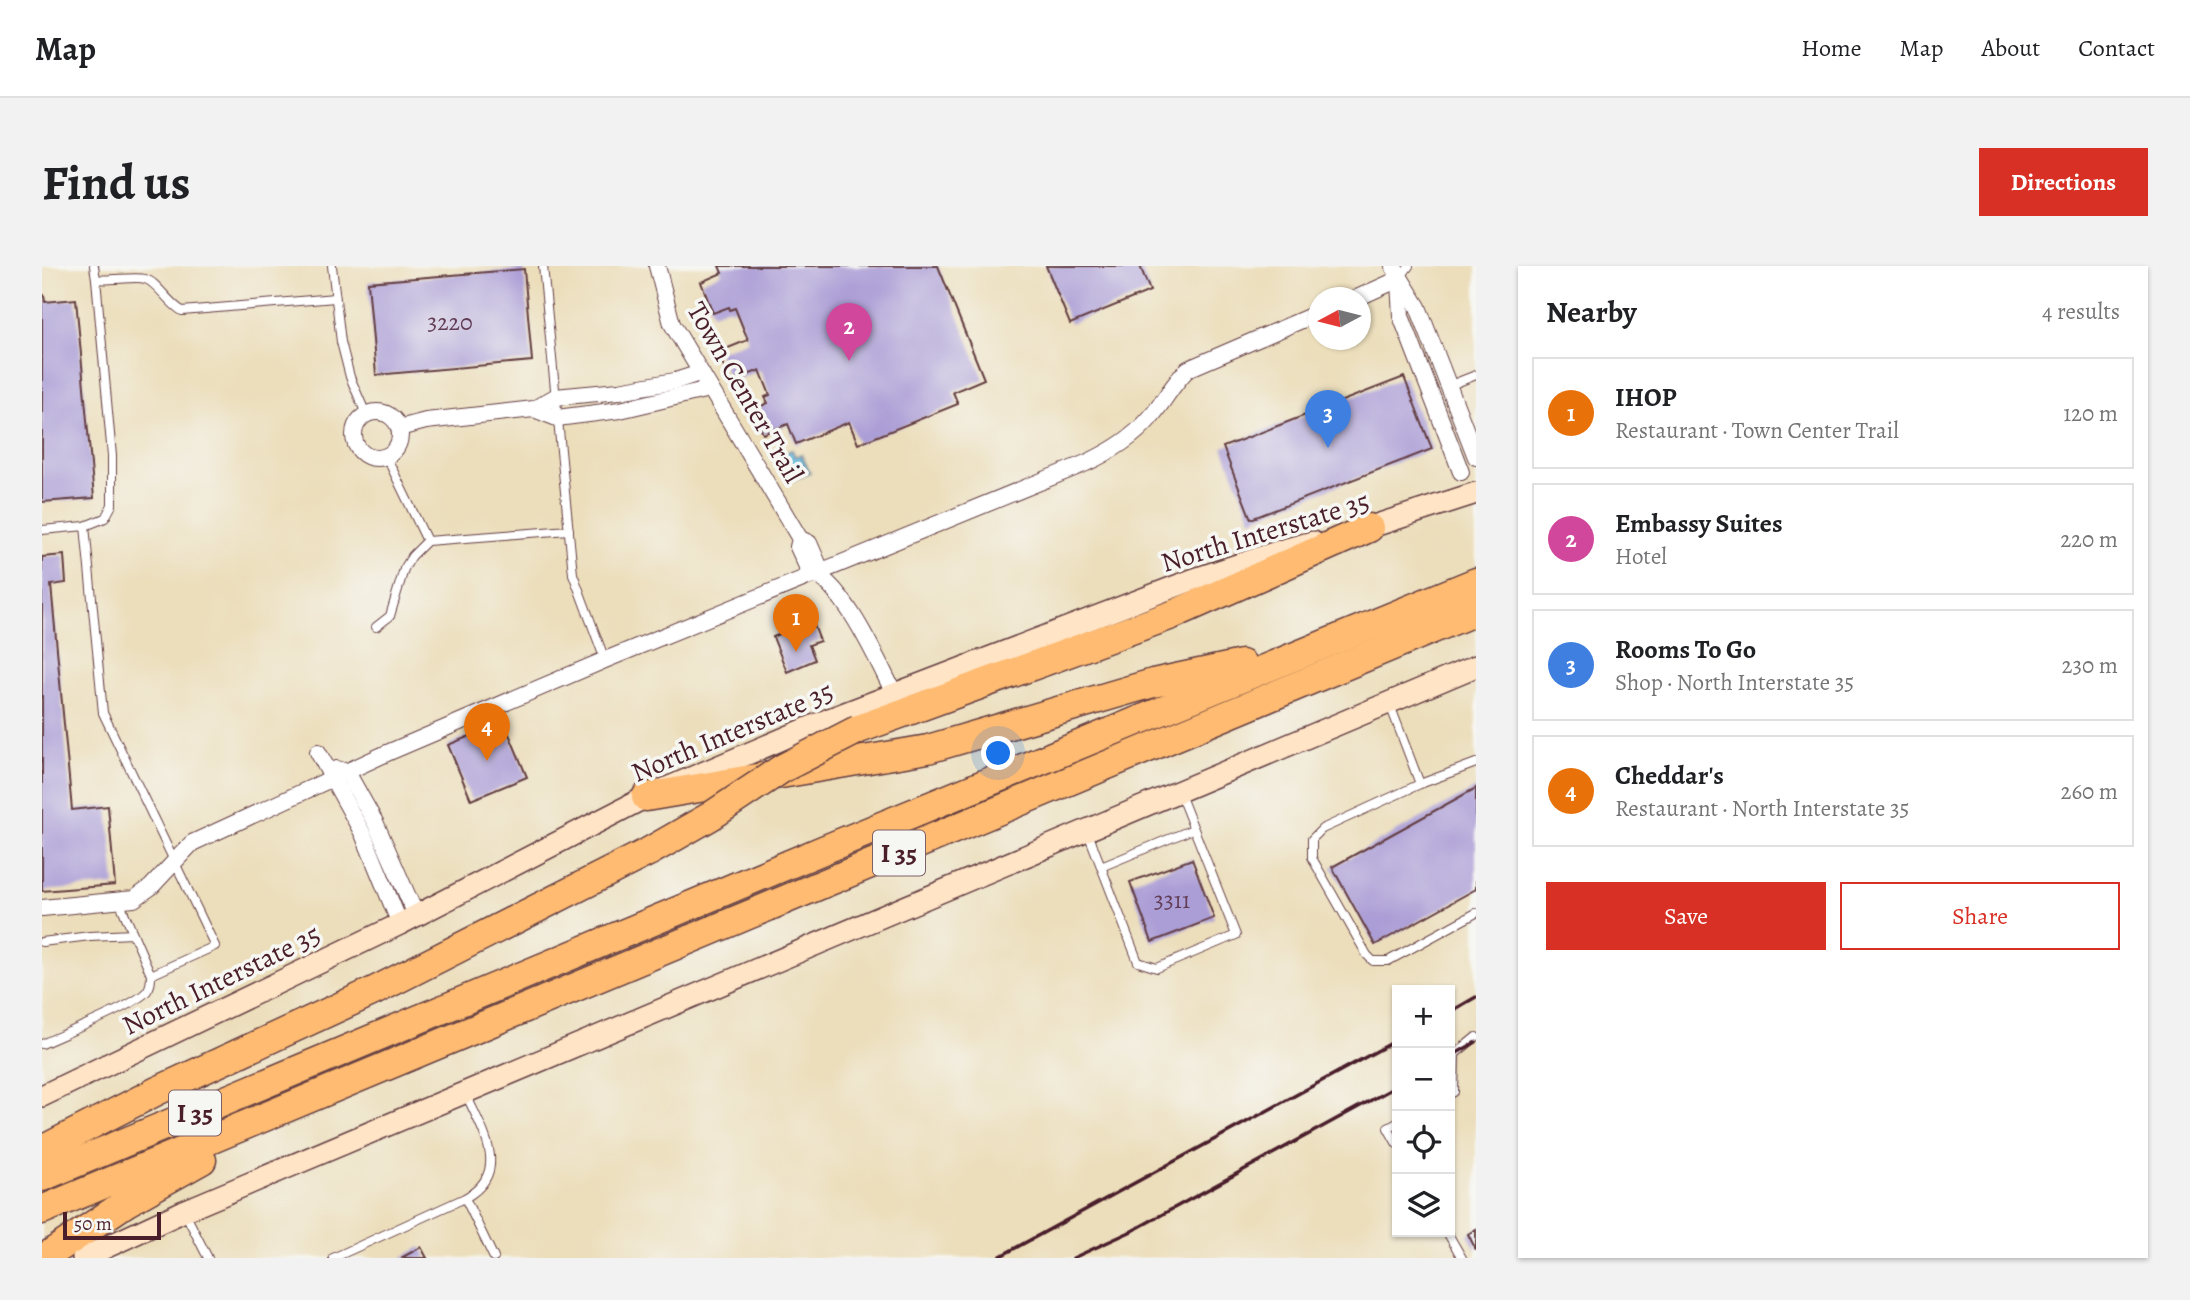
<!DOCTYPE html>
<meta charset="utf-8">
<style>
body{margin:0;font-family:Alegreya,serif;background:#f2f2f2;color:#202124}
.controls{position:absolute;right:21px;bottom:21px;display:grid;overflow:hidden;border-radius:0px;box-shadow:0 2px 5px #0004}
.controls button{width:63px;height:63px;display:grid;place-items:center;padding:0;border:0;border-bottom:2px solid #e0e0e0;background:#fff;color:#202124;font:35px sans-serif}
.compass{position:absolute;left:1266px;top:21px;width:63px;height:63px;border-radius:50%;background:#fff;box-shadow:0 2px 5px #0004;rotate:263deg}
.scale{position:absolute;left:21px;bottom:18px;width:98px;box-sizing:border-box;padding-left:7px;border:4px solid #4a1f2b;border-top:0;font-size:19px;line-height:24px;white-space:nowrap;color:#4a1f2b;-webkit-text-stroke:5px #f6f6f2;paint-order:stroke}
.you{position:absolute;left:957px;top:488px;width:24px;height:24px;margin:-18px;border:5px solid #fff;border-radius:50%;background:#1a73e8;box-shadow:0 0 0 10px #1a73e833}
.badge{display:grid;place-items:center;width:46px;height:46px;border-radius:50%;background:#d93025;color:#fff;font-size:23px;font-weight:700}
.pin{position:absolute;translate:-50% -58px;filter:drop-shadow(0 2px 4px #0008)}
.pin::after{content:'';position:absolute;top:37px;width:24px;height:21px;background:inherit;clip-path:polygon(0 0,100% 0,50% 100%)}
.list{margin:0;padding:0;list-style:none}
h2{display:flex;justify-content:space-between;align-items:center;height:91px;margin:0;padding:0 28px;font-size:30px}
h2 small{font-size:23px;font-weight:400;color:#757577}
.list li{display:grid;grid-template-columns:46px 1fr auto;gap:21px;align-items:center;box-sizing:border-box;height:112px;margin:0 14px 14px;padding:0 14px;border:2px solid #e0e0e0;border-radius:0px}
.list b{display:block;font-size:26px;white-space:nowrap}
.list p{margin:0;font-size:23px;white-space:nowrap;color:#757577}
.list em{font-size:23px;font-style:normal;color:#757577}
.actions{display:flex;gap:14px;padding:21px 28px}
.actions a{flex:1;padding:16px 0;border:2px solid #d93025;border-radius:0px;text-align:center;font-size:24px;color:#d93025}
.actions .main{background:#d93025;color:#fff}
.icon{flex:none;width:38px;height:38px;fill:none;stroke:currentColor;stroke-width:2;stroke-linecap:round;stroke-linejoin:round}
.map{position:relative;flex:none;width:1434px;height:992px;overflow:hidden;border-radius:0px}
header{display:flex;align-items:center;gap:42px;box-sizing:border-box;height:98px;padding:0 35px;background:#fff;border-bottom:2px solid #e0e0e0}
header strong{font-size:33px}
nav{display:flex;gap:38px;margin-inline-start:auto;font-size:24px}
.intro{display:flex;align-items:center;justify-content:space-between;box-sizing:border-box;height:168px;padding:0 42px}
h1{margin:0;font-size:49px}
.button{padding:18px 32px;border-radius:0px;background:#d93025;color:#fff;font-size:24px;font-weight:700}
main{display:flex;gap:42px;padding:0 42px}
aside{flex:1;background:#fff;border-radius:0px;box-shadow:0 2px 5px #0004}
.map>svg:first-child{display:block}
.water{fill:url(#water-ripples);stroke:#566e86;stroke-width:2}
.building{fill:#ab9dd6}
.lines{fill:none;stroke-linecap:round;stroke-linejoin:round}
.lane-casing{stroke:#623c41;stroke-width:10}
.street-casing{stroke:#623c41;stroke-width:18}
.secondary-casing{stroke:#623c41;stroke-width:24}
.highway-casing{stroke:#623c41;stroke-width:31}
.lane{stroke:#fff;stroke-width:8}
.street{stroke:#fff;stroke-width:16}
.secondary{stroke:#ffe4c6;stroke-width:21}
.highway{stroke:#febb71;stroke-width:28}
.rail{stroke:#4a1f2b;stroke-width:3.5}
.highway-bridge-casing{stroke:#623c41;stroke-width:31;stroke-linecap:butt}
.highway-bridge{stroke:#febb71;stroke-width:28}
.labels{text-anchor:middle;stroke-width:7;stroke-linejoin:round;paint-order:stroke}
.number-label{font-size:24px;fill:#623e56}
.shield{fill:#f6f6f2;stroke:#7e6067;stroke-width:2}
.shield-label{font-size:26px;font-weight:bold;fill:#4a1f2b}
.street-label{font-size:28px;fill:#4a1f2b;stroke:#f6f6f2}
</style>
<header>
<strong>Map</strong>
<nav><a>Home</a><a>Map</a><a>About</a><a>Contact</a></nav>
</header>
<div class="intro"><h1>Find us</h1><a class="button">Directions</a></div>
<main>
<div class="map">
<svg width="1434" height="992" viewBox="0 0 1434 992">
<defs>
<pattern id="water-ripples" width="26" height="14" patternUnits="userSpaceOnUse" patternTransform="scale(1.75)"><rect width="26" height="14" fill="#62bde0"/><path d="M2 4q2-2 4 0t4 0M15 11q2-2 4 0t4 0" fill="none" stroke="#5399b6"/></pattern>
</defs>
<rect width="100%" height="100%" fill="#f6f6f2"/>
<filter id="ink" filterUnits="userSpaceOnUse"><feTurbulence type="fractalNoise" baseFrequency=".0143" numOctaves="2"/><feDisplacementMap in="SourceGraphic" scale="14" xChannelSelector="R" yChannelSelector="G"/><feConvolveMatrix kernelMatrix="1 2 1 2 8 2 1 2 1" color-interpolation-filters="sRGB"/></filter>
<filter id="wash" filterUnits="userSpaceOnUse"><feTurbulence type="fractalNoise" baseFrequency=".00686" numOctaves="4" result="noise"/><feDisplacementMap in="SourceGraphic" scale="28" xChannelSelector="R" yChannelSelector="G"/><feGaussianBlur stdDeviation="1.57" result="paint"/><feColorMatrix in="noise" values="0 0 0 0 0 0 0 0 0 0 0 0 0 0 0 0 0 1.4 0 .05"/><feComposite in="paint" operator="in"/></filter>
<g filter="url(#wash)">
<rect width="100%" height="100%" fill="#ecdebb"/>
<!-- water -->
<polygon class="water" points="750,184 753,191 759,188 768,207 750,214 739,188"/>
<g id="blocks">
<!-- building -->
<g class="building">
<polygon points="677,0 896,0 942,113 911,126 916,138 816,178 807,156 754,178 746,158 721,168 710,144 726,137 723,131 728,129 718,104 688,116 676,86 706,74 693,42 688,44 687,41 671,47 659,16 680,7"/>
<polygon points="1004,0 1098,0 1108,25 1028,58"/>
<polygon points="482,3 490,95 334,109 326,16"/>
<polygon points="0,29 2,29 3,36 34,33 52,232 0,236"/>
<polygon points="1362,111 1390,183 1209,253 1181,181"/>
<polygon points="22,289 24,317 9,319 30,544 66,540 73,619 0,625 0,291"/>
<polygon points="770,354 778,375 767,379 773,394 745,406 731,371"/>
<polygon points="462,456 485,511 429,534 406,479"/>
<polygon points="1434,522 1434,623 1333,679 1290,601"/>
<polygon points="1150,593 1172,652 1110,676 1088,616"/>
<polygon points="1434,963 1434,984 1426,968"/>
<polygon points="379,981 385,992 359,992"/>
</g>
</g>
</g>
<g filter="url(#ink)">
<use href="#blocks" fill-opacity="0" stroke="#623c41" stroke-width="2"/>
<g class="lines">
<!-- lane casing -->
<g class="lane-casing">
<g id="lane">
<path d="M 52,0 L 54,13 C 66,15 95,10 103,13 C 115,16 125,36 140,45 L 293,32"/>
<polyline points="290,0 299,76 308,111 324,148"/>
<polyline points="501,0 531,308 563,394"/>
<polyline points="1357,13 1367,0"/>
<polyline points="1406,120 1434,109"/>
<polyline points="344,190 385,275"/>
<polyline points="43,260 63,252 70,239 70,190 54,13"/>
<polyline points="0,264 43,260 61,447 173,680 109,709 77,635"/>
<polyline points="334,361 348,350 362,303 370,290 385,275 527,264"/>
<polyline points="1348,439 1378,518"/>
<polyline points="1434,497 1378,518 1280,563 1270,573 1270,592 1325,689 1331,695 1346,695 1434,647"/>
<polyline points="1046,567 1096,696 1115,702 1194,669 1138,528"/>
<polyline points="1059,601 1151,563"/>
<polyline points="0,676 48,670 91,668"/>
<path d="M 0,778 C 21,768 93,740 105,725 C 109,720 109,715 109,709"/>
<polyline points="1408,828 1412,826 1413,788 1434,771"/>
<polyline points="1355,857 1346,862 1355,878"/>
<polyline points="423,932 452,992"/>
<polyline points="143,947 166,992"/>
<polyline points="1405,966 1420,992"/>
<path d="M 291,992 L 423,932 C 470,906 440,865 424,828"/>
</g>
</g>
<!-- street casing -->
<g class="street-casing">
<g id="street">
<path d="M 615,0 L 630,58 L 758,273 L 756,281 L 767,305 C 801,315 837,398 853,429"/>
<polyline points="1351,0 1376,41 1434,191"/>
<polyline points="1357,16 1359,50 1419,206"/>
<polyline points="1315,32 1357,13"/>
<polyline points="492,143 515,152 578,144 667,123"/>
<circle cx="335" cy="169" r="23"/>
<polyline points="357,162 384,155 492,143 513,131 577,125 633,115 658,107"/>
<polyline points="758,273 767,277 777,300 775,307"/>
<polyline points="276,486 321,568 358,658"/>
<polyline points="295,503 305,506 334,558 374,649"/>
<path d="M 0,642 L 92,633 L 109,621 L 150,577 L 345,487 L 563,394 L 1044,197 C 1068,186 1091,172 1108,152 C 1122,136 1130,118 1146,103 L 1276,47"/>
</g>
</g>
<!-- secondary casing -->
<g class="secondary-casing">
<g id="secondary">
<polyline points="1313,266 1434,227"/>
<polyline points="0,830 358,658 604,531 790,452 1150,314 1238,285 1271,276"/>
<polyline points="41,992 142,945 1434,400"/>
</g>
</g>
<!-- highway casing -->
<g class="highway-casing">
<g id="highway">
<polyline points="817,463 1130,349 1327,262"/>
<polyline points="604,531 886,483 1111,417 1200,398"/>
<polyline points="0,884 115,825 332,725 608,585"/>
<polyline points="0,911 781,584 1434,316"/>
<polyline points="0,944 1434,345"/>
<polyline points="2,992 85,936 160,894"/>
</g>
</g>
<!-- lane -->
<use href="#lane" class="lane"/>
<!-- street -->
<use href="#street" class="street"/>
<!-- secondary -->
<use href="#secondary" class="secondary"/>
<!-- highway -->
<use href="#highway" class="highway"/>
<!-- rail -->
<g class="rail">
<polyline points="1408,746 1434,731"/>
<polyline points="1408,791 1434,776"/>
<polyline points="955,992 1355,774"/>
<polyline points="1031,992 1090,965 1355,820"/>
</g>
<!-- highway-bridge casing -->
<g class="highway-bridge-casing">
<polyline id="highway-bridge" points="608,585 669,550 741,502 817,463"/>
</g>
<!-- highway-bridge -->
<use href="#highway-bridge" class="highway-bridge"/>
</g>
</g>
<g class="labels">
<!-- number labels -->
<g class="number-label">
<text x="408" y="64">3220</text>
<text x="1130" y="642">3311</text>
</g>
<!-- shield labels -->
<g class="shield">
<rect x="831" y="564.5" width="52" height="45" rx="5"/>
<rect x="127" y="824.5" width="52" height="45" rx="5"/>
</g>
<g class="shield-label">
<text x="857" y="596">I 35</text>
<text x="153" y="856">I 35</text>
</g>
<!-- street labels -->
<g class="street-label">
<text transform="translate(704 126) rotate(60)" y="10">Town Center Trail</text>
<text transform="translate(1223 265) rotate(-17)" y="10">North Interstate 35</text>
<text transform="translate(690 465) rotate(-23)" y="10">North Interstate 35</text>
<text transform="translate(179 713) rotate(-26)" y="10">North Interstate 35</text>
</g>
</g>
</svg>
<div class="controls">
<button>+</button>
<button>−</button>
<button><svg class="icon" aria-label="locate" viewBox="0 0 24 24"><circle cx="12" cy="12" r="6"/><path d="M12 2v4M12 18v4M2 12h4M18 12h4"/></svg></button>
<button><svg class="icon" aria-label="layers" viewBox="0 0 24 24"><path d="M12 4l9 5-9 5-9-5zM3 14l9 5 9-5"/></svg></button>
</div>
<svg class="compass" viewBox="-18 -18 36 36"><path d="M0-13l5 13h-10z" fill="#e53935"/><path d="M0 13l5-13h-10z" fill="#757577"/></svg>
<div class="scale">50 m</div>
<div class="you"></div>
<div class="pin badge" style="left:754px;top:386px;background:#e8710a">1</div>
<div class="pin badge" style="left:807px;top:95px;background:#d1479c">2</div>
<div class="pin badge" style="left:1286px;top:182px;background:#3f7fe0">3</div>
<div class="pin badge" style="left:445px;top:495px;background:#e8710a">4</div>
</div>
<aside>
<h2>Nearby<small>4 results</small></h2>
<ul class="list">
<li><span class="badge" style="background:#e8710a">1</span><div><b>IHOP</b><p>Restaurant · Town Center Trail</p></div><em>120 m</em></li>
<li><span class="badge" style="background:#d1479c">2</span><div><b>Embassy Suites</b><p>Hotel</p></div><em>220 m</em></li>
<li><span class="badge" style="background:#3f7fe0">3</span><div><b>Rooms To Go</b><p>Shop · North Interstate 35</p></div><em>230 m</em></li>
<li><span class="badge" style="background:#e8710a">4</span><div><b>Cheddar's</b><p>Restaurant · North Interstate 35</p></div><em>260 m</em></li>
</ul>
<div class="actions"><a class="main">Save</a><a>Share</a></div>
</aside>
</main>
